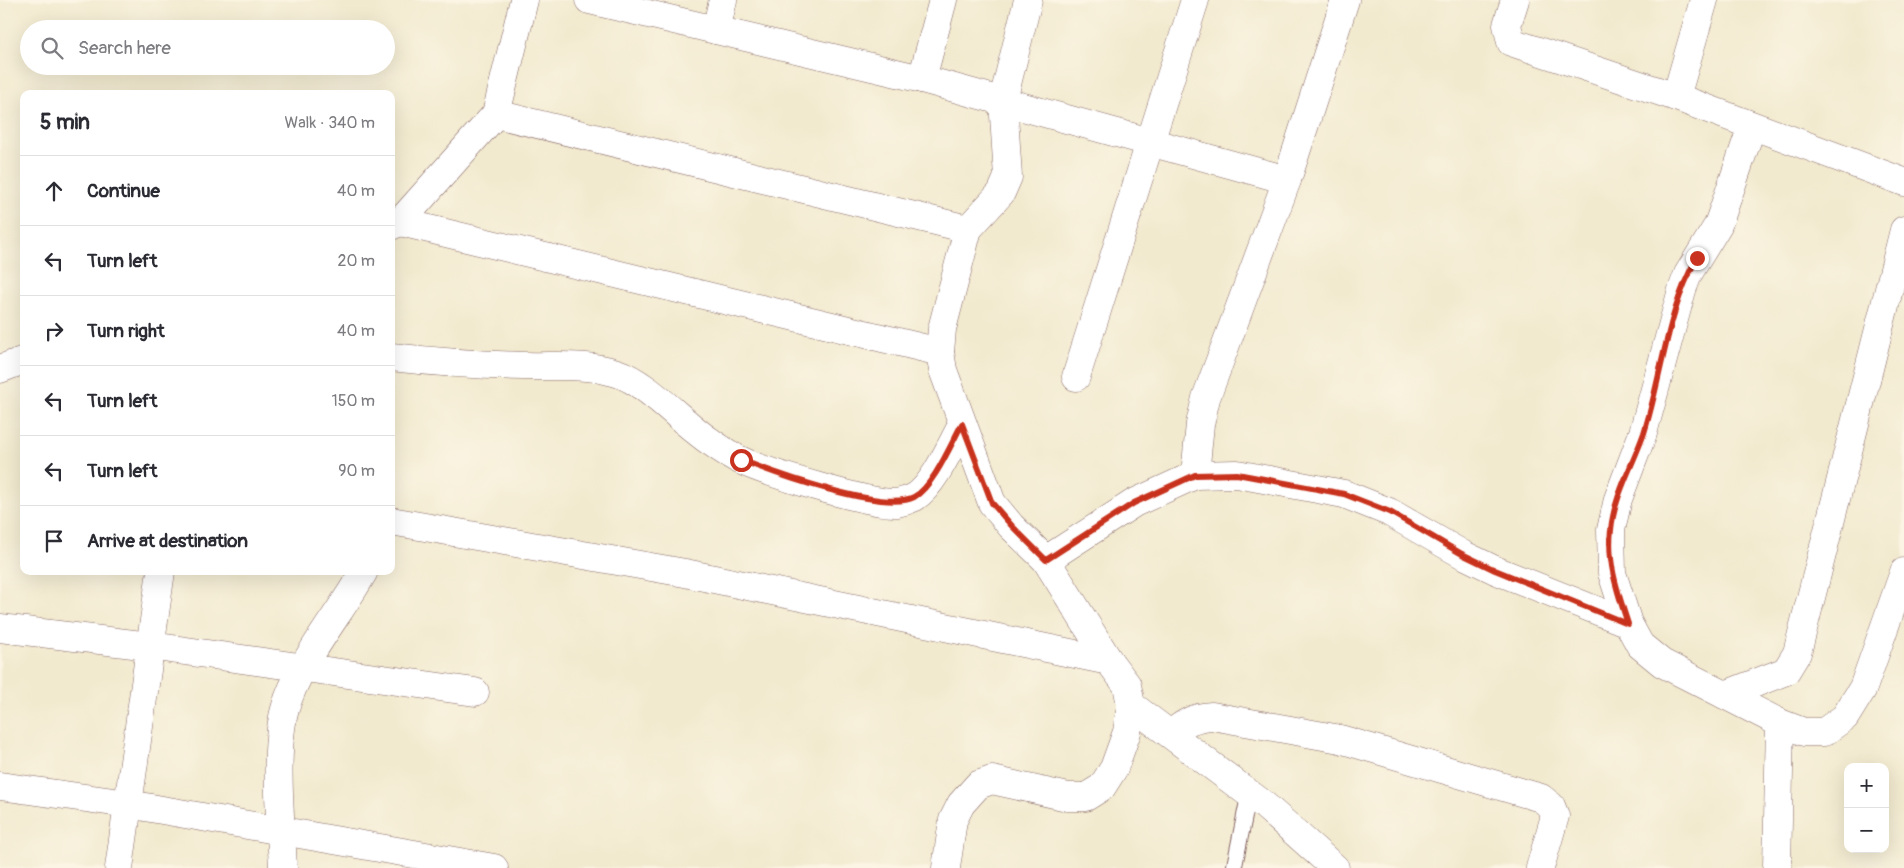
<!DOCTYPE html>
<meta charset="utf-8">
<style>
body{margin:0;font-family:Pangolin,sans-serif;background:#f7f7f7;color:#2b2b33}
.controls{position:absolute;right:15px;bottom:15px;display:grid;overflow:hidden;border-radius:10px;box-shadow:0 5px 20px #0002}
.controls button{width:45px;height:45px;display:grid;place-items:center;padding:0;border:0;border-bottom:1px solid #e1e1e2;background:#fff;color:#2b2b33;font:25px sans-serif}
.stop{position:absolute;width:15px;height:15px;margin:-11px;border:4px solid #c8321e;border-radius:50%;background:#fff}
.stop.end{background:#c8321e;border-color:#fff;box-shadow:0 1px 5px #0008}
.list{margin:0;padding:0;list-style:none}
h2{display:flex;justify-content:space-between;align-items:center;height:65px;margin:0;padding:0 20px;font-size:21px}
h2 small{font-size:16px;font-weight:400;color:#7c7c81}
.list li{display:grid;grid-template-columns:32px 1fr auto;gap:15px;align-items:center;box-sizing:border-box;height:70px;padding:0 20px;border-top:1px solid #e1e1e2}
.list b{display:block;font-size:19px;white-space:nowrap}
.list em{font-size:16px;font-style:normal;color:#7c7c81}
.icon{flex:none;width:28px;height:28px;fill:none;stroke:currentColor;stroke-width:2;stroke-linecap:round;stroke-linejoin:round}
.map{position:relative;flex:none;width:1904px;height:868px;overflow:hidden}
.search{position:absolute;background:#fff;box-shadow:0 5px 20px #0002;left:20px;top:20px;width:375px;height:55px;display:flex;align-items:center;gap:12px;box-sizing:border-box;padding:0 18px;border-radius:28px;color:#7c7c81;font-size:19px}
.panel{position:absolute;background:#fff;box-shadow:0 5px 20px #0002;left:20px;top:90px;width:375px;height:485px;border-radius:10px}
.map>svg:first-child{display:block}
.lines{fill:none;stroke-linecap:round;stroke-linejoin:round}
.lane-casing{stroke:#856664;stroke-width:17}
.street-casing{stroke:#856664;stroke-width:29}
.secondary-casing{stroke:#856664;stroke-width:29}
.lane{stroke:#fff;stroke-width:15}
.street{stroke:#fff;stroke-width:28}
.secondary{stroke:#fff;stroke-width:28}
.route{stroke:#c8321e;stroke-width:6}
</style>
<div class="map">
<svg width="1904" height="868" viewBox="0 0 1904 868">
<rect width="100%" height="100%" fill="#fcf5e5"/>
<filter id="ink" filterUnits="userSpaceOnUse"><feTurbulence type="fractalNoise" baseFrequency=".02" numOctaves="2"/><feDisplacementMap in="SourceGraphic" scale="10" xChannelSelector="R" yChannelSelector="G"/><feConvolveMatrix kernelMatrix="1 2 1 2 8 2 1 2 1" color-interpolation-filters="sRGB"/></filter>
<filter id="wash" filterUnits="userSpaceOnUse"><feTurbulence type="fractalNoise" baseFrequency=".0096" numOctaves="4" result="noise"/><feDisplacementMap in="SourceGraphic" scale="20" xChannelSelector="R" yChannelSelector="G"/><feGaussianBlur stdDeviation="1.12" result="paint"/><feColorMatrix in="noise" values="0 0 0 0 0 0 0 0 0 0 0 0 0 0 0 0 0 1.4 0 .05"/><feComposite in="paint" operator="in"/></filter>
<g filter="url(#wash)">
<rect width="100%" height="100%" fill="#f2eacf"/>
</g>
<g filter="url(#ink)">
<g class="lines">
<!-- lane casing -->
<g class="lane-casing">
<polyline id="lane" points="1234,868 1249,794"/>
</g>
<!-- street casing -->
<g class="street-casing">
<g id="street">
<polyline points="589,0 922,79 1287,180"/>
<polyline points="1515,0 1507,25 1511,42 1676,97 1904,182"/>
<polyline points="716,30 723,0"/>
<polyline points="922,79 943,0"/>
<polyline points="1676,97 1704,0"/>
<polyline points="496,114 968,229"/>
<polyline points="1752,126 1718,225 1688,274 1682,290 1643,433 1618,499 1611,530 1612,573 1628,623 1640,645 1662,663 1780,723 1804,732 1824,732 1845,717 1863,688 1904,572"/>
<polyline points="400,222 940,352"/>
<path d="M 391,357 C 435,362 479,365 523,366 C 556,367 586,363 617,373 C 646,382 682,422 708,440 C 718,447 729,455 740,460 C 764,472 872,505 897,503 C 902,502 911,499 915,497 C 934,485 951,445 962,425"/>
<polyline points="1076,377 1195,0"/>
<polyline points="1195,475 1200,424 1206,398 1287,180 1345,0"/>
<polyline points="391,521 685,573 1109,661"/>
<polyline points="1046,560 1134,503 1195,475 1237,474 1344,494 1389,512 1462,554 1495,570 1628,623"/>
<polyline points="0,628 150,646 475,692"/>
<polyline points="1725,695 1786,671 1797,653 1904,230"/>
<polyline points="1131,705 1263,804 1335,868"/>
<path d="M 1171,734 C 1184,723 1193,717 1212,716 L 1340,739 L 1541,798 L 1551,806 L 1555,816 L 1540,868"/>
<polyline points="0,786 128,804 494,868"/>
<polyline points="119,868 161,571"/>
<path d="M 283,868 C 281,823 273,751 285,709 C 297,664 341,613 364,571"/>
<polyline points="946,868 953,820 961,804 978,785 992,780 1068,797 1086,797 1102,787 1114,768 1127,732 1131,705 1127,685 1109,661 1046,560 1011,526 992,503 943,370 940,352 942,329 968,229 1001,193 1008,177 1003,100 1028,0"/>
<polyline points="1777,868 1780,723"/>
</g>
</g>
<!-- secondary casing -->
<g class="secondary-casing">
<g id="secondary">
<polyline points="391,226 400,222 496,114 524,0"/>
<polyline points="0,369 24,360"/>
</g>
</g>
<!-- lane -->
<use href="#lane" class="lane"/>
<!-- street -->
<use href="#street" class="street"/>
<!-- secondary -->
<use href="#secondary" class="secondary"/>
</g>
</g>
<g class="lines" filter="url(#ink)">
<!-- route -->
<path class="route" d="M 741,460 C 774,473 884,513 914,497 C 933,487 951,444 962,424 L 992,503 L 1012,526 L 1046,560 L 1134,503 L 1195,475 L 1237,474 L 1344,494 L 1390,512 L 1462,554 L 1495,570 L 1628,624 C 1618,593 1607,563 1611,530 C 1614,496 1633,465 1644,433 C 1662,376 1667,310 1697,258"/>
</g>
</svg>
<div class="controls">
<button>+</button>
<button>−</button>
</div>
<div class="stop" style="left:741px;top:460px"></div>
<div class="stop end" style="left:1697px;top:258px"></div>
<div class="search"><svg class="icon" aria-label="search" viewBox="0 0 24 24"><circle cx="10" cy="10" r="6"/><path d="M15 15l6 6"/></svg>Search here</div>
<section class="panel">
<h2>5 min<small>Walk · 340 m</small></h2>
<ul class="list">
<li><svg class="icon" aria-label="ahead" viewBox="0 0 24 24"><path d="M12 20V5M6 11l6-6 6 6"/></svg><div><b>Continue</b></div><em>40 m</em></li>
<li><svg class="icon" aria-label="left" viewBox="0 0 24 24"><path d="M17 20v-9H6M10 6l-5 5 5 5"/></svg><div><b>Turn left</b></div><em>20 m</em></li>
<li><svg class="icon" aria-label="right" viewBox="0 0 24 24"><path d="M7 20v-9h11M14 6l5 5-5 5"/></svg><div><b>Turn right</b></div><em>40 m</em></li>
<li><svg class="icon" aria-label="left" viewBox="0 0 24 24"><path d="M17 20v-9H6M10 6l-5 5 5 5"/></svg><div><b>Turn left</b></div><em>150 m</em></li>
<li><svg class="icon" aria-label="left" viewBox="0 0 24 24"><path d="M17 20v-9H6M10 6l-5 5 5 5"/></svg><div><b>Turn left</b></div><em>90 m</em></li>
<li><svg class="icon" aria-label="arrive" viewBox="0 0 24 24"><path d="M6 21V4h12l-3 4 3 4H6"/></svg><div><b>Arrive at destination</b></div></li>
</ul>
</section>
</div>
